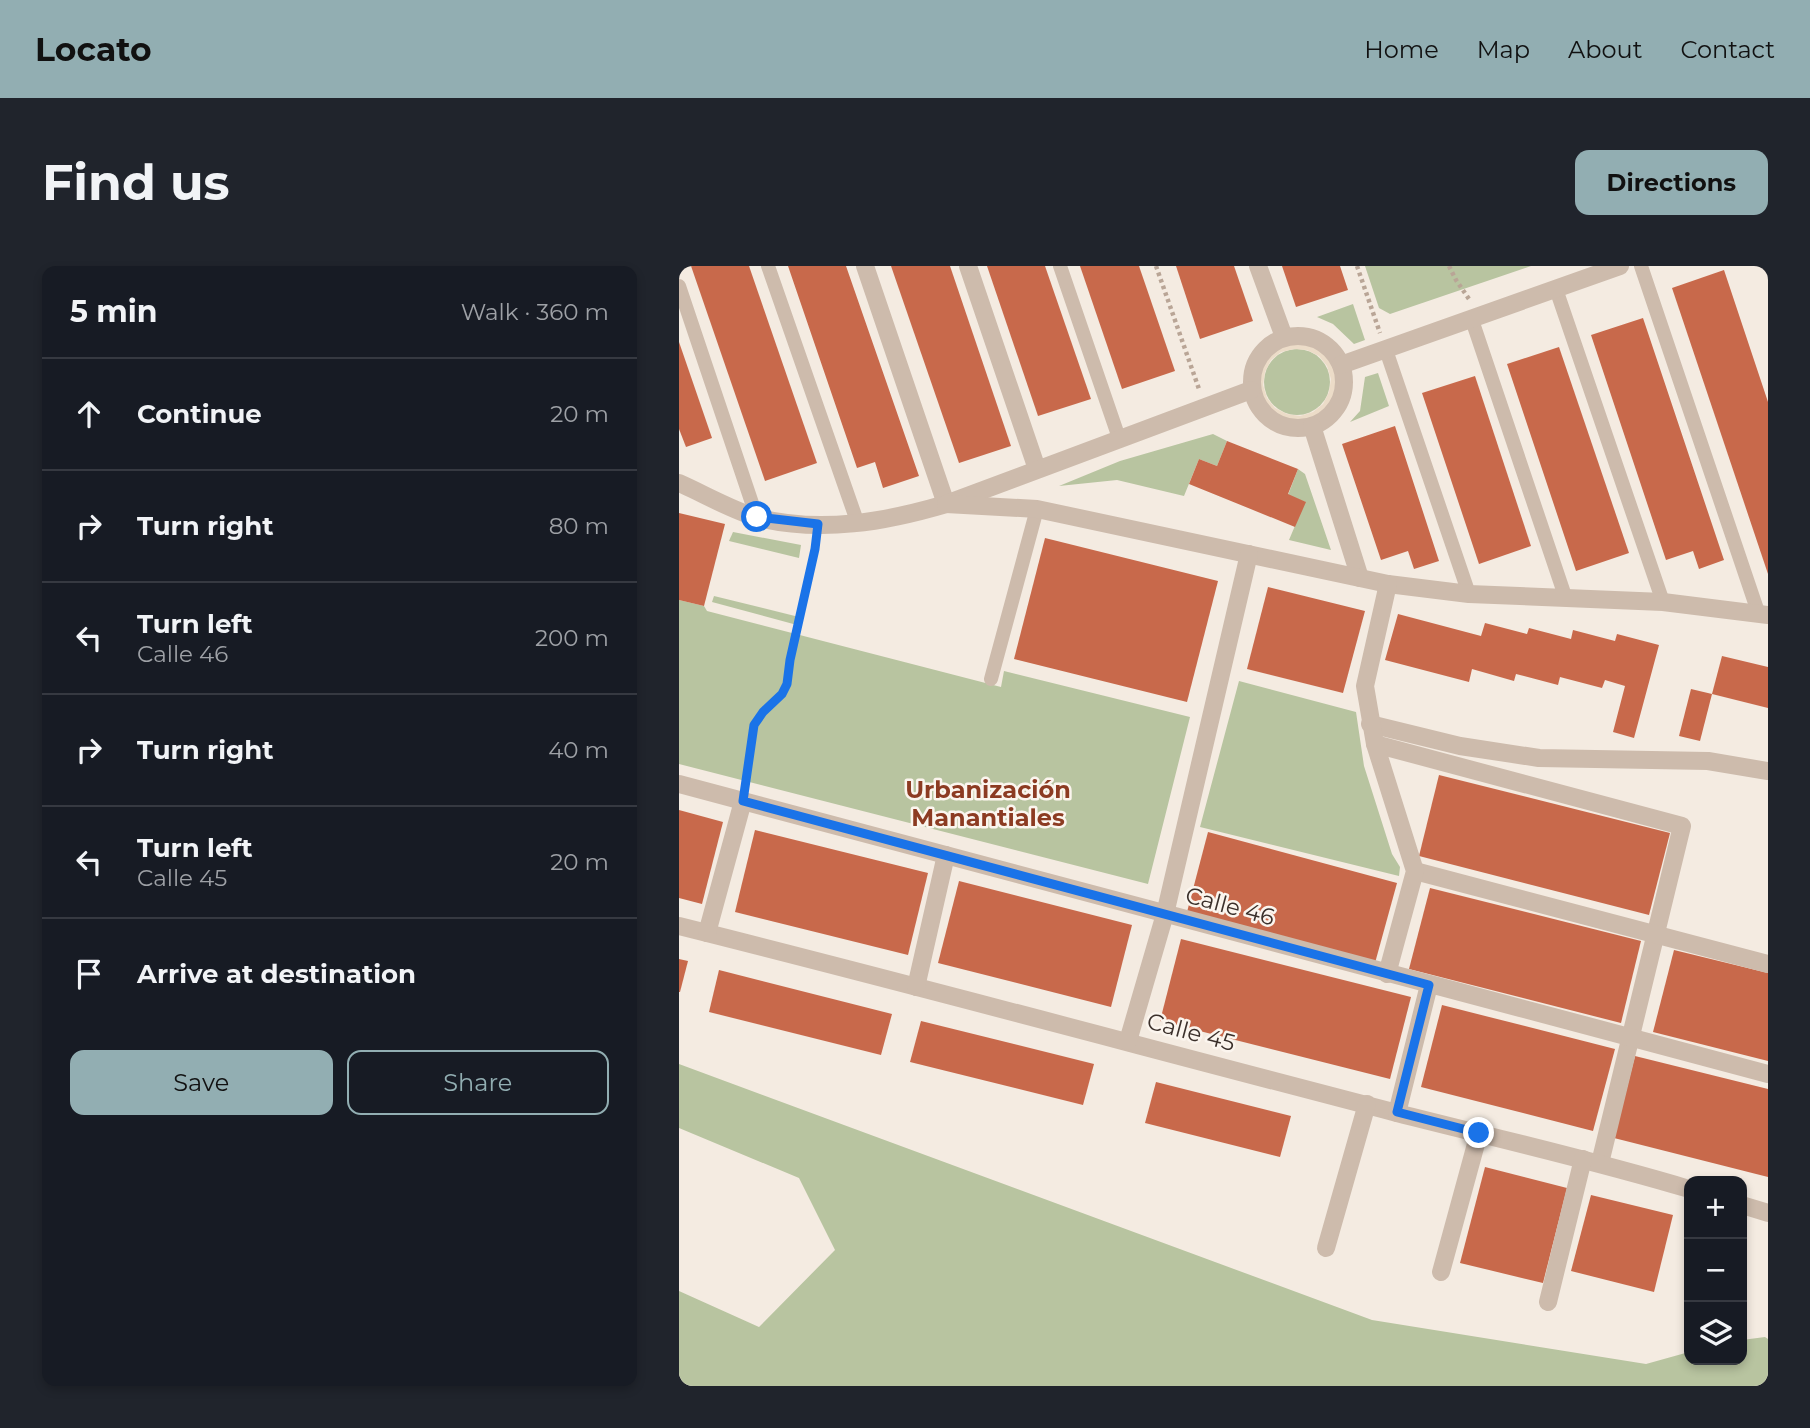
<!DOCTYPE html>
<meta charset="utf-8">
<style>
body{margin:0;font-family:Montserrat,sans-serif;background:#20242c;color:#f1f3f6}
.controls{position:absolute;right:21px;bottom:21px;display:grid;overflow:hidden;border-radius:14px;box-shadow:0 4px 10px #0003}
.controls button{width:63px;height:63px;display:grid;place-items:center;padding:0;border:0;border-bottom:2px solid #363941;background:#171b24;color:#f1f3f6;font:35px sans-serif}
.stop{position:absolute;width:21px;height:21px;margin:-16px;border:5px solid #1a73e8;border-radius:50%;background:#fff}
.stop.end{background:#1a73e8;border-color:#fff;box-shadow:0 2px 7px #0008}
.list{margin:0;padding:0;list-style:none}
h2{display:flex;justify-content:space-between;align-items:center;height:91px;margin:0;padding:0 28px;font-size:30px}
h2 small{font-size:23px;font-weight:400;color:#9ea1a6}
.list li{display:grid;grid-template-columns:46px 1fr auto;gap:21px;align-items:center;box-sizing:border-box;height:112px;padding:0 28px;border-top:2px solid #363941}
.list b{display:block;font-size:26px;white-space:nowrap}
.list p{margin:0;font-size:23px;white-space:nowrap;color:#9ea1a6}
.list em{font-size:23px;font-style:normal;color:#9ea1a6}
.actions{display:flex;gap:14px;padding:21px 28px}
.actions a{flex:1;padding:16px 0;border:2px solid #92aeb2;border-radius:14px;text-align:center;font-size:24px;color:#92aeb2}
.actions .main{background:#92aeb2;color:#111}
.icon{flex:none;width:38px;height:38px;fill:none;stroke:currentColor;stroke-width:2;stroke-linecap:round;stroke-linejoin:round}
.map{position:relative;flex:none;width:1089px;height:1120px;overflow:hidden;border-radius:14px}
header{display:flex;align-items:center;gap:42px;box-sizing:border-box;height:98px;padding:0 35px;background:#92aeb2;color:#111}
header strong{font-size:33px}
nav{display:flex;gap:38px;margin-inline-start:auto;font-size:24px}
.intro{display:flex;align-items:center;justify-content:space-between;box-sizing:border-box;height:168px;padding:0 42px}
h1{margin:0;font-size:49px}
.button{padding:18px 32px;border-radius:14px;background:#92aeb2;color:#111;font-size:24px;font-weight:700}
main{display:flex;gap:42px;padding:0 42px}
aside{flex:1;background:#171b24;border-radius:14px;box-shadow:0 4px 10px #0003}
.map>svg:first-child{display:block}
.green{fill:#b8c4a0}
.plaza{fill:#ecdcc8;fill-rule:evenodd}
.building{fill:#c8694b}
.lines{fill:none;stroke-linecap:round;stroke-linejoin:round}
.path{stroke:#b9a596;stroke-width:4.5;stroke-dasharray:3.5 3.5;stroke-linecap:butt}
.service{stroke:#cdbbac;stroke-width:14}
.minor{stroke:#cdbbac;stroke-width:18}
.route{stroke:#1a73e8;stroke-width:9}
.labels{text-anchor:middle;stroke-width:5;stroke-linejoin:round;paint-order:stroke}
.street-label{font-size:23px;fill:#3b302b;stroke:#fbf5ee}
.neighbourhood-label{font-size:24px;font-weight:bold;fill:#8c3b22;stroke:#fbf5ee}
</style>
<header>
<strong>Locato</strong>
<nav><a>Home</a><a>Map</a><a>About</a><a>Contact</a></nav>
</header>
<div class="intro"><h1>Find us</h1><a class="button">Directions</a></div>
<main>
<aside>
<h2>5 min<small>Walk · 360 m</small></h2>
<ul class="list">
<li><svg class="icon" aria-label="ahead" viewBox="0 0 24 24"><path d="M12 20V5M6 11l6-6 6 6"/></svg><div><b>Continue</b></div><em>20 m</em></li>
<li><svg class="icon" aria-label="right" viewBox="0 0 24 24"><path d="M7 20v-9h11M14 6l5 5-5 5"/></svg><div><b>Turn right</b></div><em>80 m</em></li>
<li><svg class="icon" aria-label="left" viewBox="0 0 24 24"><path d="M17 20v-9H6M10 6l-5 5 5 5"/></svg><div><b>Turn left</b><p>Calle 46</p></div><em>200 m</em></li>
<li><svg class="icon" aria-label="right" viewBox="0 0 24 24"><path d="M7 20v-9h11M14 6l5 5-5 5"/></svg><div><b>Turn right</b></div><em>40 m</em></li>
<li><svg class="icon" aria-label="left" viewBox="0 0 24 24"><path d="M17 20v-9H6M10 6l-5 5 5 5"/></svg><div><b>Turn left</b><p>Calle 45</p></div><em>20 m</em></li>
<li><svg class="icon" aria-label="arrive" viewBox="0 0 24 24"><path d="M6 21V4h12l-3 4 3 4H6"/></svg><div><b>Arrive at destination</b></div></li>
</ul>
<div class="actions"><a class="main">Save</a><a>Share</a></div>
</aside>
<div class="map">
<svg width="1089" height="1120" viewBox="0 0 1089 1120">
<rect width="100%" height="100%" fill="#f4ebe1"/>
<!-- green -->
<g class="green">
<polygon points="686,0 852,0 711,48 700,42"/>
<polygon points="674,38 686,74 675,78 654,58 638,51"/>
<circle cx="618" cy="116" r="33"/>
<polygon points="699,107 710,140 671,156 681,145 686,111"/>
<polygon points="534,168 548,175 538,200 520,193 505,230 438,214 380,220 441,195"/>
<polygon points="619,203 626,208 652,284 610,274 626,236 609,229"/>
<polygon points="54,266 122,279 120,292 50,275"/>
<polygon points="35,330 120,351 118,359 33,336"/>
<polygon points="0,334 25,340 28,345 322,421 325,405 511,451 469,618 0,498"/>
<polygon points="560,415 677,446 685,500 713,588 721,601 720,610 521,561"/>
<polygon points="0,798 693,1054 967,1098 1010,1086 1010,1094 1063,1094 1063,1074 1086,1071 1089,1073 1089,1120 0,1120 0,1025 80,1061 156,984 120,912 0,862"/>
</g>
<!-- plaza -->
<path class="plaza" d="M 615,77 L 630,79 L 643,86 L 653,98 L 657,113 L 656,127 L 648,141 L 636,151 L 621,155 L 607,153 L 593,146 L 583,134 L 579,120 L 581,104 L 588,91 L 600,82 ZM 615,83 L 628,84 L 640,90 L 648,100 L 652,113 L 650,126 L 644,138 L 634,146 L 621,150 L 608,148 L 596,142 L 588,132 L 584,119 L 586,106 L 592,94 L 602,86 Z"/>
<!-- building -->
<g class="building">
<polygon points="12,0 70,0 138,197 86,215"/>
<polygon points="109,0 167,0 240,210 204,222 196,196 178,202"/>
<polygon points="212,0 271,0 332,180 280,197"/>
<polygon points="308,0 366,0 412,133 359,150"/>
<polygon points="401,0 460,0 496,105 443,123"/>
<polygon points="497,0 555,0 574,55 521,73"/>
<polygon points="603,0 661,0 669,24 617,41"/>
<polygon points="1045,4 1089,136 1089,308 993,22"/>
<polygon points="964,52 1045,294 1020,303 1014,285 987,294 912,69"/>
<polygon points="0,76 33,172 7,181 0,163"/>
<polygon points="880,81 950,287 897,305 828,98"/>
<polygon points="796,110 852,280 800,298 743,127"/>
<polygon points="716,160 760,295 735,303 729,285 702,294 663,178"/>
<polygon points="548,175 619,203 609,228 627,236 616,261 510,218 520,193 538,200"/>
<polygon points="0,247 46,258 25,340 0,334"/>
<polygon points="366,272 539,315 508,436 335,393"/>
<polygon points="589,321 686,345 664,427 568,403"/>
<polygon points="719,348 802,370 806,357 848,368 850,362 892,373 894,364 936,375 938,368 980,379 955,472 934,466 946,420 926,414 923,422 881,411 879,419 837,408 835,415 793,403 790,416 706,394"/>
<polygon points="1043,390 1089,401 1089,442 1033,428"/>
<polygon points="1012,423 1033,428 1021,475 1000,470"/>
<polygon points="760,509 991,567 970,649 740,590"/>
<polygon points="0,544 44,556 23,638 0,632"/>
<polygon points="76,564 249,607 229,689 56,646"/>
<polygon points="529,566 718,617 696,697 508,646"/>
<polygon points="280,615 453,659 432,741 259,697"/>
<polygon points="751,622 962,675 942,757 730,703"/>
<polygon points="502,673 732,731 711,813 481,755"/>
<polygon points="995,684 1089,707 1089,795 974,766"/>
<polygon points="0,693 9,695 1,726 0,726"/>
<polygon points="40,704 213,748 202,789 30,746"/>
<polygon points="763,739 936,783 914,865 742,821"/>
<polygon points="242,755 415,798 404,839 231,796"/>
<polygon points="956,790 1089,823 1089,911 935,872"/>
<polygon points="477,816 612,850 601,891 466,857"/>
<polygon points="806,901 888,922 864,1017 781,997"/>
<polygon points="912,929 994,949 975,1026 892,1005"/>
</g>
<g class="lines">
<!-- path -->
<g class="path">
<polyline points="477,0 520,123"/>
<polyline points="678,0 701,67"/>
<polyline points="770,0 777,14 790,33"/>
<polyline points="68,517 75,459 84,446 103,428 108,418 111,394 137,276"/>
</g>
<!-- service -->
<g class="service">
<polyline points="89,0 179,258"/>
<polyline points="381,0 440,172"/>
<polyline points="962,0 1079,346"/>
<polyline points="0,20 78,252"/>
<polyline points="877,23 984,336"/>
<polyline points="793,54 887,333"/>
<polyline points="707,84 790,328"/>
<polyline points="312,413 358,243"/>
</g>
<!-- minor -->
<g class="minor">
<polyline points="186,0 267,238"/>
<polyline points="289,0 358,203"/>
<polyline points="579,0 605,71"/>
<circle cx="619" cy="116" r="46"/>
<polyline points="662,99 941,0"/>
<polyline points="633,160 681,312"/>
<path d="M 0,217 C 23,227 56,246 80,252 C 143,267 206,256 267,238 L 572,124"/>
<polyline points="267,238 358,243 709,318 790,328 984,336 1089,349"/>
<polyline points="691,458 781,480 860,492 1029,495 1089,505"/>
<polyline points="696,478 1003,560 921,897"/>
<polyline points="0,518 1089,808"/>
<polyline points="736,605 1089,698"/>
<path d="M 0,660 C 240,720 479,785 718,847 C 816,872 914,894 1010,923"/>
<polyline points="28,667 64,535"/>
<polyline points="708,708 736,605 696,478 686,420 709,318"/>
<polyline points="237,721 267,589"/>
<polyline points="449,775 486,648 570,288"/>
<polyline points="718,847 750,719"/>
<polyline points="1063,939 1089,947"/>
<polyline points="647,982 688,838"/>
<polyline points="762,1006 800,867"/>
<polyline points="869,1036 904,893"/>
</g>
</g>
<g class="lines">
<!-- route -->
<polyline class="route" points="78,251 139,258 136,283 111,394 108,418 103,428 84,446 75,459 64,535 750,719 718,846 800,867"/>
</g>
<g class="labels">
<!-- street labels -->
<g class="street-label">
<text transform="translate(551 640) rotate(15)" y="8">Calle 46</text>
<text transform="translate(512 766) rotate(15)" y="8">Calle 45</text>
</g>
<!-- neighbourhood labels -->
<g class="neighbourhood-label">
<text x="309" y="532">Urbanización<tspan x="309" dy="28">Manantiales</tspan></text>
</g>
</g>
</svg>
<div class="controls">
<button>+</button>
<button>−</button>
<button><svg class="icon" aria-label="layers" viewBox="0 0 24 24"><path d="M12 4l9 5-9 5-9-5zM3 14l9 5 9-5"/></svg></button>
</div>
<div class="stop" style="left:78px;top:251px"></div>
<div class="stop end" style="left:800px;top:867px"></div>
</div>
</main>
